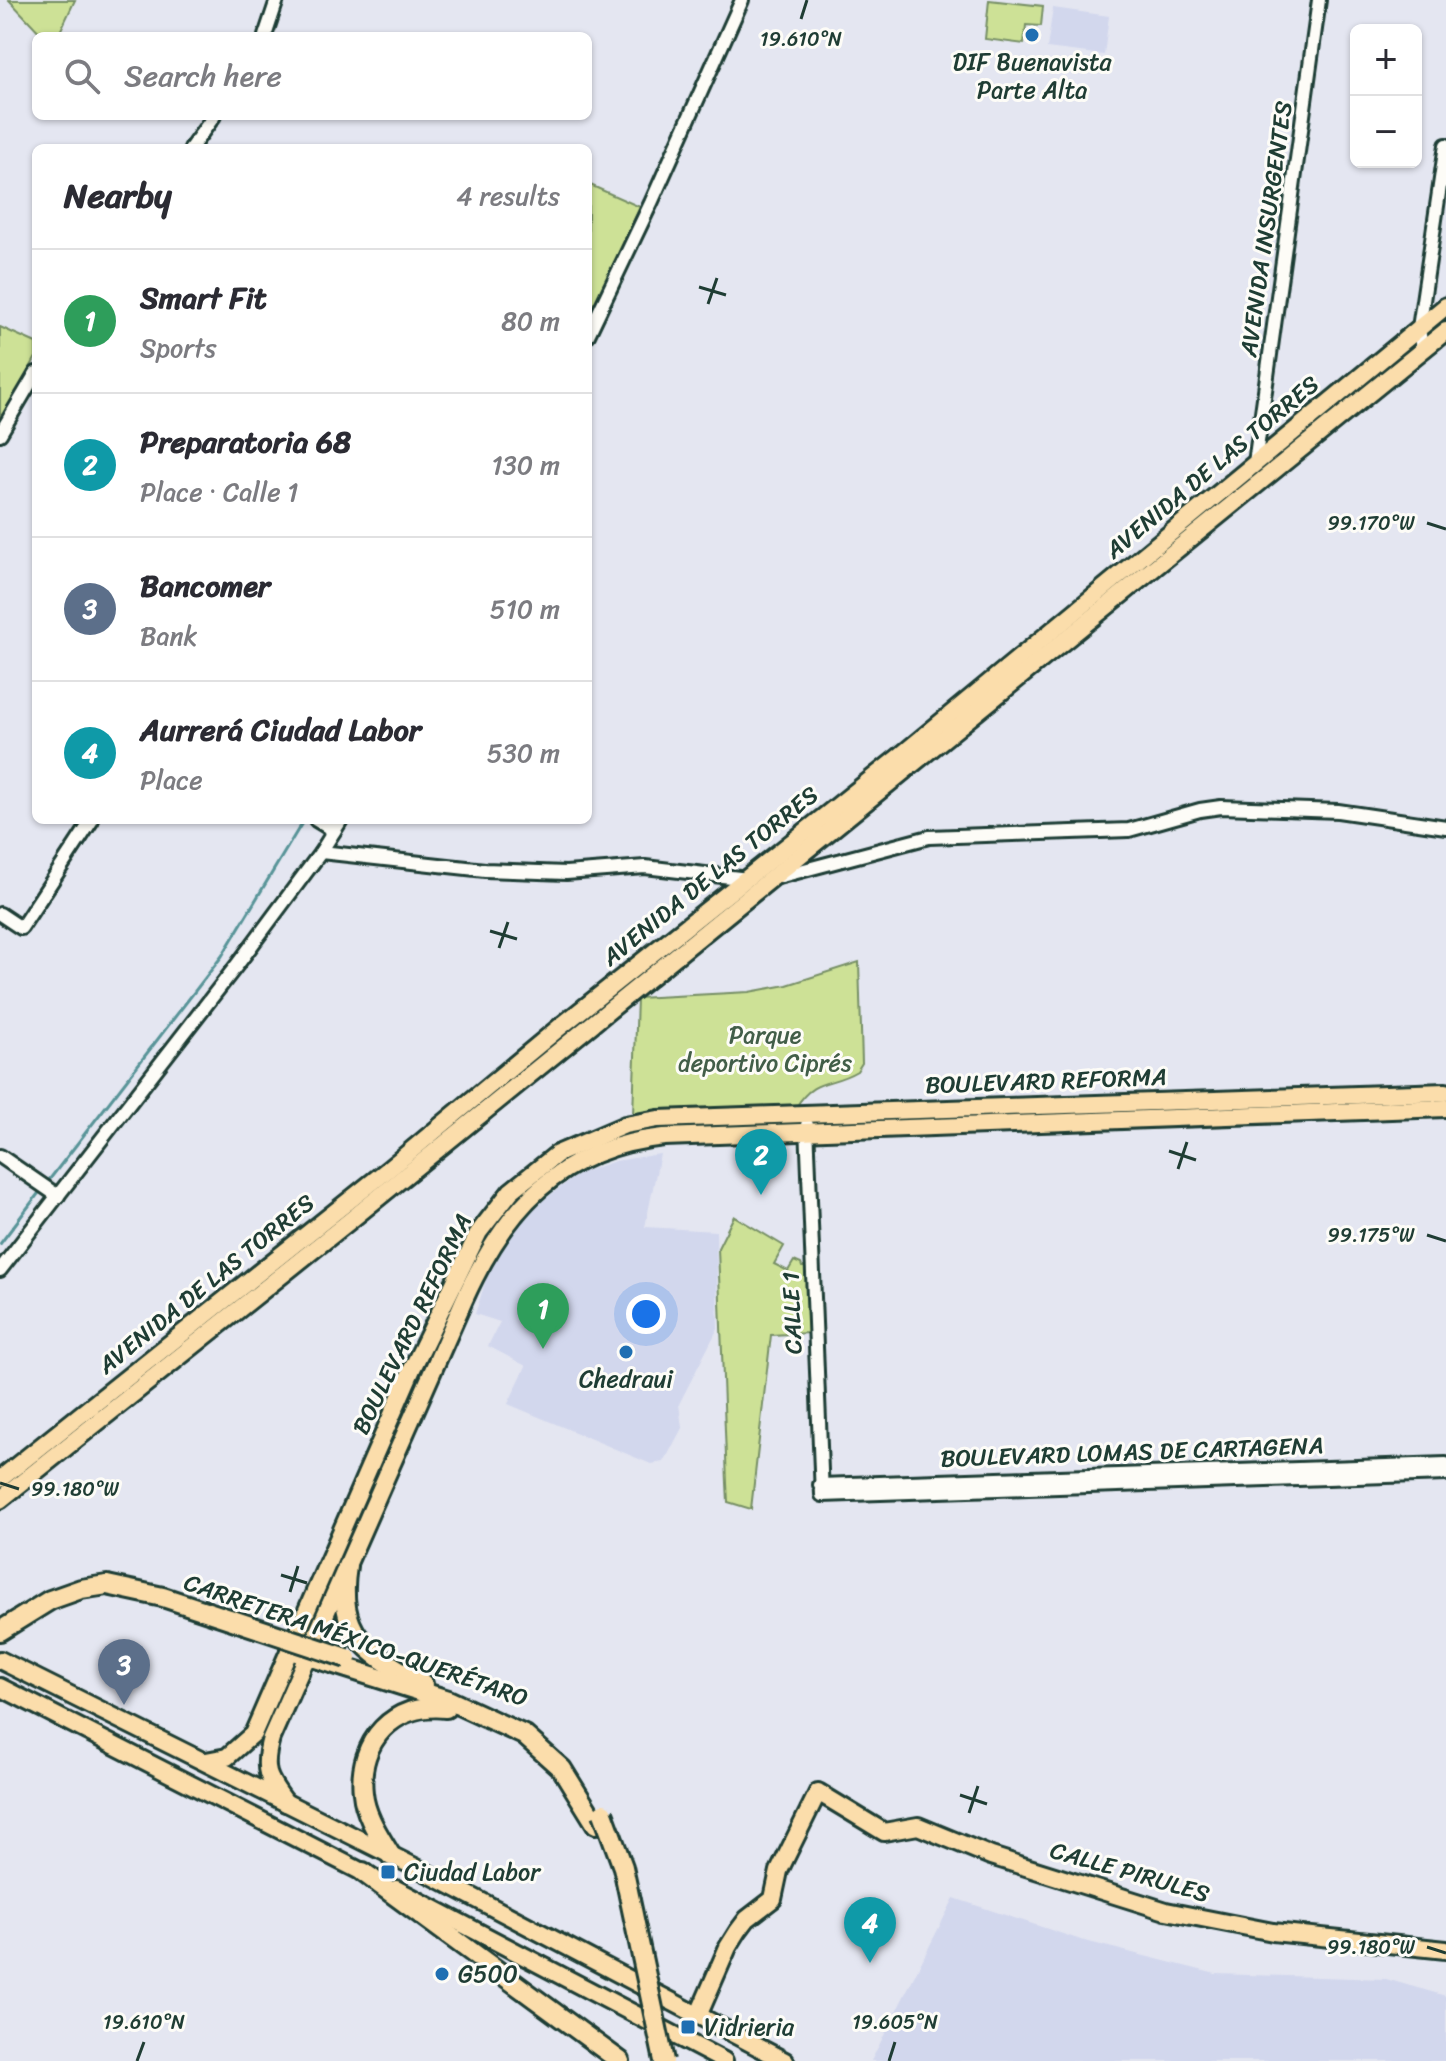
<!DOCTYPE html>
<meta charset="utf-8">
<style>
body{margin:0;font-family:Sriracha,sans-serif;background:#f7f7f7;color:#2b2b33}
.controls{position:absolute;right:24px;top:24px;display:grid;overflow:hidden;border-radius:12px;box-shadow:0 2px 6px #0004}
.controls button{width:72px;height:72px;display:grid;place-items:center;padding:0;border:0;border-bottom:2px solid #e1e1e2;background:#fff;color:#2b2b33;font:40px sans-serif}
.you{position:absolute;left:646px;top:1314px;width:28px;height:28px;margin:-20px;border:6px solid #fff;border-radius:50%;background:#1a73e8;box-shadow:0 0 0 12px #1a73e833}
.badge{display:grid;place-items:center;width:52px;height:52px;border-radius:50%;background:#1f6fb2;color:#fff;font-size:26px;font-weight:700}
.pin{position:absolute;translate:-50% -66px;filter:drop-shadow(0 2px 4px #0008)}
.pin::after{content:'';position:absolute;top:42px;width:28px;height:24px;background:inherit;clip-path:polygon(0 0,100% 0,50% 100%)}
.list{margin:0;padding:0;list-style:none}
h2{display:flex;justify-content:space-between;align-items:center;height:104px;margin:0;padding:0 32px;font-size:34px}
h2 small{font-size:26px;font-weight:400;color:#7c7c81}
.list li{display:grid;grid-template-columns:52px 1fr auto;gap:24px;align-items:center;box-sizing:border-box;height:144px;padding:0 32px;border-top:2px solid #e1e1e2}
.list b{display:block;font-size:30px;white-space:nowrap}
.list p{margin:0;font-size:26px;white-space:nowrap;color:#7c7c81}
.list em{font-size:26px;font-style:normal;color:#7c7c81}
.icon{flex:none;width:44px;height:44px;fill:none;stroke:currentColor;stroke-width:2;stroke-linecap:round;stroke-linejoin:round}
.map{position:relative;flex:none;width:1446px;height:2061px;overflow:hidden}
.search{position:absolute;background:#fff;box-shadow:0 2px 6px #0004;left:32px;top:32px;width:560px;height:88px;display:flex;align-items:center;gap:20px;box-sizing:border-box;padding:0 28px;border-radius:12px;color:#7c7c81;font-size:30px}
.panel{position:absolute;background:#fff;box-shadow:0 2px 6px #0004;left:32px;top:144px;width:560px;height:680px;border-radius:12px}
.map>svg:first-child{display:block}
.built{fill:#d2d7ed}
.green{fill:#cde196;stroke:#768f65;stroke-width:2}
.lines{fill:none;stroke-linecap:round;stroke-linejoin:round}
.stream{stroke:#589498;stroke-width:3}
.minor-casing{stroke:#1f3d34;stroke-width:18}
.major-casing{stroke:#1f3d34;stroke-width:22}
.highway-casing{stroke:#1f3d34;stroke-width:24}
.minor{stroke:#fdfcf7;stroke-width:12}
.major{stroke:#fbddab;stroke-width:16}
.highway{stroke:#fbddab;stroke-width:18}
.highway-bridge-casing{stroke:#1f3d34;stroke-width:24;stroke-linecap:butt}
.highway-bridge{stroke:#fbddab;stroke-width:18}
.ticks{fill:none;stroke:#1f3d34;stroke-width:3}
.poi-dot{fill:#1f6fb2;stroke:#fdfcf7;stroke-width:3}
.labels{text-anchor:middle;stroke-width:6;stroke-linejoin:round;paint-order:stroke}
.poi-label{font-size:24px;fill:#1f3d34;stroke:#fdfcf7;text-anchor:start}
.street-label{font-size:24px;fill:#1f3d34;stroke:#fdfcf7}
.park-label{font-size:24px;fill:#425e48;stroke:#fdfcf7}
.ticks-label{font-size:20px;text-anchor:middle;fill:#1f3d34;stroke:#fdfcf7;stroke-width:6;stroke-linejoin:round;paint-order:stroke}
</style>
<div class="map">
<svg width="1446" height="2061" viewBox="0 0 1446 2061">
<rect width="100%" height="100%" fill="#e4e6f1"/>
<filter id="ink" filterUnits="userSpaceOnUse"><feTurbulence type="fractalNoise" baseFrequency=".0125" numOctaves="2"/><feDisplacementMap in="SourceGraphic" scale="16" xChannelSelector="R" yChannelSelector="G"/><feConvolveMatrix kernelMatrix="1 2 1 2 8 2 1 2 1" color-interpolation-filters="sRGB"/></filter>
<g filter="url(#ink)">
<!-- built -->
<g class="built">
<polygon points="1053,8 1109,16 1104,55 1047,48"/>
<polygon points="660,1154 645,1227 716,1231 718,1328 679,1404 682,1428 664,1462 651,1464 508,1404 526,1366 488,1346 500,1322 475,1314 487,1277 517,1224 546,1198 580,1173 615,1161"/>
<polygon points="954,1898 1081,1940 1216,1974 1386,1979 1446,1996 1446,2061 871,2061"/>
</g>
<!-- green -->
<g class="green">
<polygon points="9,0 75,0 58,36 43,36"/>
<polygon points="989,0 1043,6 1041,26 1026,25 1024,44 985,39"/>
<polygon points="588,184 640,207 588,319"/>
<polygon points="0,327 36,343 36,357 0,423"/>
<path d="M 859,962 L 862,1063 L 857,1071 C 830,1087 815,1077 796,1107 L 633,1115 L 637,998 L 749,992 L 787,985 Z"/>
<polygon points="734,1216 784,1246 774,1264 788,1271 794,1261 801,1264 802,1267 807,1267 809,1333 771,1335 751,1509 728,1502 727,1483 718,1248"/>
</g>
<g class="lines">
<!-- stream -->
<g class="stream">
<polyline points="46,1184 222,956 302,823"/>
<polyline points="0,1244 41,1190"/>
</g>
<!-- minor casing -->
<g class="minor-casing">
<g id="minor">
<polyline points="265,36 277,0"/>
<polyline points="191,148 214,116"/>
<polyline points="588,335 651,203 742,0"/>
<polyline points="1422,350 1419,328 1446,145"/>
<polyline points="0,434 36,373"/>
<polyline points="1255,463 1319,0"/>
<polyline points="316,820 334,831"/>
<polyline points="321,852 485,870 566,873 645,867 748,879"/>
<polyline points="774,878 929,837 1129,830 1200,810 1221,807 1338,811 1446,827"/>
<polyline points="0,914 21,928 92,820"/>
<polyline points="807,1125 822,1495 1446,1474"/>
<polyline points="0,1156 58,1196"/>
<polyline points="0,1270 237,965 321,852 341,820"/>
<polyline points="820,1485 1446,1464"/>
</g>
</g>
<!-- major casing -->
<g class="major-casing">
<g id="major">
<polyline points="0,1479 390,1168 560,1027 899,757 1446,306"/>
<polyline points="0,1500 352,1219 1446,331"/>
<polyline points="0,1660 429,1874 785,2061"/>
<polyline points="0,1687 372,1877"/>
<polyline points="206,1761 227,1757 253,1734 412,1369 479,1232 511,1191 557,1154 625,1125 658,1119 1446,1092"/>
<path d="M 286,1803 C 267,1778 262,1770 271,1738 L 464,1300 C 505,1209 559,1148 664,1137 L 1446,1108"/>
<polyline points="396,1889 724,2061"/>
<polyline points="698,2016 728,1947 738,1931 747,1919 773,1899 779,1871 818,1792 884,1832 918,1826 991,1856 1166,1911 1273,1932 1446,1950"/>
</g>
</g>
<!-- highway casing -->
<g class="highway-casing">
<g id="highway">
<path d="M 347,1566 C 336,1637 368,1652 423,1684"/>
<polyline points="0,1631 50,1600 81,1589 107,1585"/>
<polyline points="290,1650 448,1700 524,1735 562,1769 596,1824"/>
<path d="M 391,1856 C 380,1837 365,1816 363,1793 C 357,1741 394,1702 446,1708"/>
<polyline points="363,1872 620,2061"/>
</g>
</g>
<!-- minor -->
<use href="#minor" class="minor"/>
<!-- major -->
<use href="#major" class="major"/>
<!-- highway -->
<use href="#highway" class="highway"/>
<!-- highway-bridge casing -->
<g class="highway-bridge-casing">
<g id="highway-bridge">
<polyline points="107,1585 163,1597 347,1658"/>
<polyline points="603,1813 623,1867 664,2061"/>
</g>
</g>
<!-- highway-bridge -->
<use href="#highway-bridge" class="highway-bridge"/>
</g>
</g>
<!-- ticks -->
<path class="ticks" d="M 801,19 L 807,0M 699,287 L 726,295M 708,304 L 717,278M 1427,523 L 1446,529M 490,931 L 517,939M 499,948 L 508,922M 1169,1151 L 1196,1160M 1178,1169 L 1187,1142M 1427,1235 L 1446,1241M 0,1483 L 19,1489M 281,1575 L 307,1583M 290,1592 L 298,1566M 960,1795 L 987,1804M 969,1813 L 978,1786M 1427,1947 L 1446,1953M 137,2061 L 144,2042M 889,2061 L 895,2042"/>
<!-- markers -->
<g class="poi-dot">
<circle cx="1032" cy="35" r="8"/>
<circle cx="626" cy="1352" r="8"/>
<rect x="380" y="1864" width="16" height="16" rx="4"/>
<circle cx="442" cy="1974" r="8"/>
<rect x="680" y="2019" width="16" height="16" rx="4"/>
</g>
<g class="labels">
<!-- poi labels -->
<g class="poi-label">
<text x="1032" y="70" text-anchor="middle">DIF Buenavista<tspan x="1032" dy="28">Parte Alta</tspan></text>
<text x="626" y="1387" text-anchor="middle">Chedraui</text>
<text x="404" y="1880">Ciudad Labor</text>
<text x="458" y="1982">G500</text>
<text x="704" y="2035">Vidrieria</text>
</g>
<!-- street labels -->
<g class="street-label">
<text transform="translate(1266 229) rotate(-82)" y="8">AVENIDA INSURGENTES</text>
<text transform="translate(1212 467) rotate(-40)" y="8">AVENIDA DE LAS TORRES</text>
<text transform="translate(710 876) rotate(-39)" y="8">AVENIDA DE LAS TORRES</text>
<text transform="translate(1046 1081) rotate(-2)" y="8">BOULEVARD REFORMA</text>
<text transform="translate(206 1284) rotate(-39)" y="8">AVENIDA DE LAS TORRES</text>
<text transform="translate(792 1313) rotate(-92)" y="8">CALLE 1</text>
<text transform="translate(412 1324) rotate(-64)" y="8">BOULEVARD REFORMA</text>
<text transform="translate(1132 1452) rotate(-2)" y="8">BOULEVARD LOMAS DE CARTAGENA</text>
<text transform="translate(356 1640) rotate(19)" y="8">CARRETERA MÉXICO-QUERÉTARO</text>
<text transform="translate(1130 1872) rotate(16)" y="8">CALLE PIRULES</text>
</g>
<!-- park labels -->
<g class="park-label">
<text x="765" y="1043">Parque<tspan x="765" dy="28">deportivo Ciprés</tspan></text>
</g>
</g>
<g class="ticks-label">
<text x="801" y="46">19.610°N</text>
<text x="1371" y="530">99.170°W</text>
<text x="1371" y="1242">99.175°W</text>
<text x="75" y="1496">99.180°W</text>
<text x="1371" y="1954">99.180°W</text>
<text x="144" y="2029">19.610°N</text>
<text x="895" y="2029">19.605°N</text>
</g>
</svg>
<div class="controls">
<button>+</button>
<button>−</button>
</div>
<div class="you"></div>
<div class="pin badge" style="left:543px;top:1349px;background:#2e9e5b">1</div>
<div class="pin badge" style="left:761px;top:1195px;background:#0f9aa8">2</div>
<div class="pin badge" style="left:124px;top:1705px;background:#5c6f8a">3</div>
<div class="pin badge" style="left:870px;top:1963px;background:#0f9aa8">4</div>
<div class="search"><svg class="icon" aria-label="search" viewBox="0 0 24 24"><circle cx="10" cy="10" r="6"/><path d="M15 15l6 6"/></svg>Search here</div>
<section class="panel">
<h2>Nearby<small>4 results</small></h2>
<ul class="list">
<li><span class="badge" style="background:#2e9e5b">1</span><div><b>Smart Fit</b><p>Sports</p></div><em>80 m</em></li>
<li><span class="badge" style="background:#0f9aa8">2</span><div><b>Preparatoria 68</b><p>Place · Calle 1</p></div><em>130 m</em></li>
<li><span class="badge" style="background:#5c6f8a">3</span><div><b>Bancomer</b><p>Bank</p></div><em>510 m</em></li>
<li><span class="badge" style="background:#0f9aa8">4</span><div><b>Aurrerá Ciudad Labor</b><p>Place</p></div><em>530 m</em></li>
</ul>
</section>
</div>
